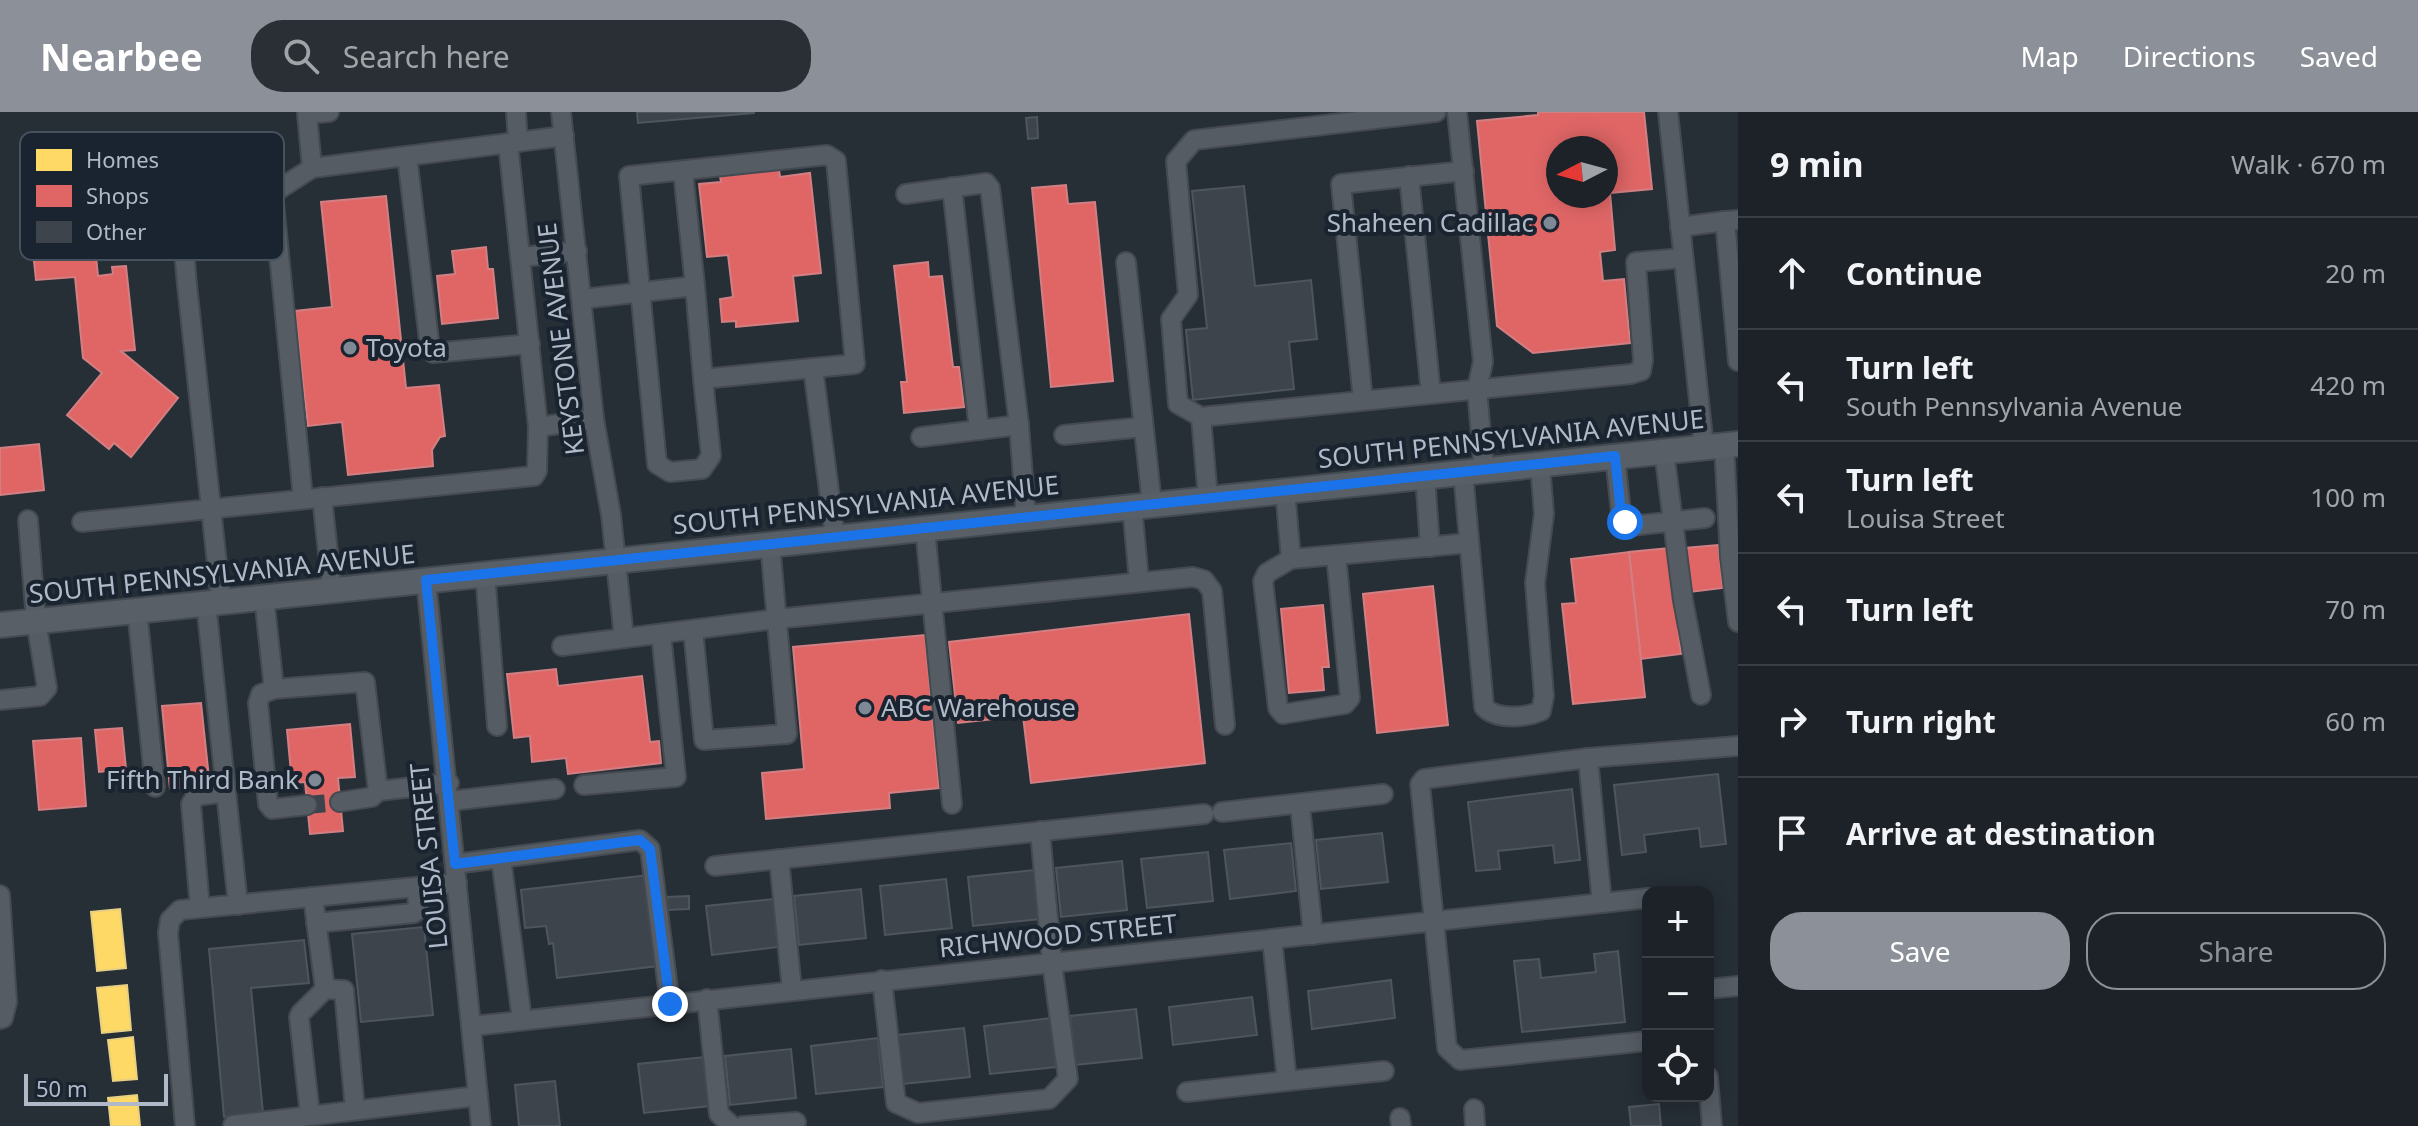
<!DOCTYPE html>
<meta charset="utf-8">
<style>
body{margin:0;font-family:"Noto Sans",sans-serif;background:#292f34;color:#f1f3f6}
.controls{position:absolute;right:24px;bottom:24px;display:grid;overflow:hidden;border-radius:16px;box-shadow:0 4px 20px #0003}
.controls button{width:72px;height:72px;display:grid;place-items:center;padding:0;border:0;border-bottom:2px solid #3a3f45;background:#1c2228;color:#f1f3f6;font:40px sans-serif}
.compass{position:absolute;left:1546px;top:24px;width:72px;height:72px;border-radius:50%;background:#1c2228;box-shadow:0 4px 20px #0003;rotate:264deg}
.scale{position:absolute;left:24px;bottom:20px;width:144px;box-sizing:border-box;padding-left:8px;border:4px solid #afb9c8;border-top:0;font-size:22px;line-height:28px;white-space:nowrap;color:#afb9c8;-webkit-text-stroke:6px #192430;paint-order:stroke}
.stop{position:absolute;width:24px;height:24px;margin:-18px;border:6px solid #1a73e8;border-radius:50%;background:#fff}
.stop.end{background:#1a73e8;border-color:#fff;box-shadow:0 2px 8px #0008}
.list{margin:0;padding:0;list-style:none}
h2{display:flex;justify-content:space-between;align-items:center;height:104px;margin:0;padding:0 32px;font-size:34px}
h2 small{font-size:26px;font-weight:400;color:#a0a4a8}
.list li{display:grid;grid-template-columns:52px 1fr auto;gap:24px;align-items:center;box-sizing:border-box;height:112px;padding:0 32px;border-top:2px solid #3a3f45}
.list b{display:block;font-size:30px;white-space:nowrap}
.list p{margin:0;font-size:26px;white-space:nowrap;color:#a0a4a8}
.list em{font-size:26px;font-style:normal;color:#a0a4a8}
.actions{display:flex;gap:16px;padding:24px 32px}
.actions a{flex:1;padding:18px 0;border:2px solid #8c9099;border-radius:32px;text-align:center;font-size:28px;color:#8c9099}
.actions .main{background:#8c9099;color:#fff}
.icon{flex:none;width:44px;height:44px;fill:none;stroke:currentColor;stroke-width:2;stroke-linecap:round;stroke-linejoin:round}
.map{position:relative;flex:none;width:1738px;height:1014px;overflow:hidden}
header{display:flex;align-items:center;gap:48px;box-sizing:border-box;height:112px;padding:0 40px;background:#8c9099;color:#fff}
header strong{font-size:38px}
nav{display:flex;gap:44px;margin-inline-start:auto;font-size:28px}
.search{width:560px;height:72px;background:#292f34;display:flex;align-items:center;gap:20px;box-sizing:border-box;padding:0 28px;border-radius:32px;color:#a0a4a8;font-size:30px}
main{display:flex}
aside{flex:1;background:#1c2228}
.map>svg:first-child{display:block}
.homes{fill:#ffd966;stroke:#e7cf83;stroke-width:2}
.shops{fill:#e06666;stroke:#d17f83;stroke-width:2;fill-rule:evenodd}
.building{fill:#3e444c;stroke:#4e555e;stroke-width:2}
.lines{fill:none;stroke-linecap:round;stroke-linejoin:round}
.minor-tunnel{stroke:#3b434c;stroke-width:18;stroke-dasharray:18 9;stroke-linecap:butt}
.minor-casing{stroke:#444a50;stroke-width:22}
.major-casing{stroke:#434a52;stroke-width:28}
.minor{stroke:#565c64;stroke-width:18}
.major{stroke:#595f66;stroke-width:24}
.route{stroke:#1a73e8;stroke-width:10}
.poi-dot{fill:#7f8895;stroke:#192430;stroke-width:3}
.labels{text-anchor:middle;stroke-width:8;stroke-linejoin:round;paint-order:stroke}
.poi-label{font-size:26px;fill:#afb9c8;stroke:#192430;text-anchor:end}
.street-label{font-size:26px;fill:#afb9c8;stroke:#192430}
.key{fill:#192430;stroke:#46515e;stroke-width:2}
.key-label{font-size:22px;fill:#afb9c8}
</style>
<header>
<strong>Nearbee</strong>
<div class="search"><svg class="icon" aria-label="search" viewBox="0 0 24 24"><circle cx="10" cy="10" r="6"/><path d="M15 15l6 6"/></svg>Search here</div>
<nav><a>Map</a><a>Directions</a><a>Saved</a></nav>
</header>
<main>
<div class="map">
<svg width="1738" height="1014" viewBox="0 0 1738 1014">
<rect width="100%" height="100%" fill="#262e36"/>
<!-- homes -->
<g class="homes">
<polygon points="120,797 126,856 97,859 91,800"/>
<polygon points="127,873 131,918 102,921 97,876"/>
<polygon points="133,925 137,967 113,969 108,928"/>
<polygon points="137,983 140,1014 111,1014 108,986"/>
</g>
<!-- shops -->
<g class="shops">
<path d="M 1538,0 L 1644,0 L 1652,77 L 1610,81 L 1615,138 L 1600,140 L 1603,169 L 1624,167 L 1630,231 L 1533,241 L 1497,214 L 1477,9 L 1538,3 ZM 1558,36 L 1606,36 L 1606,84 L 1558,84 Z"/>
<polygon points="779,58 780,65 810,61 821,161 793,164 798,209 736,215 736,209 722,210 720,187 733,185 728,143 707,145 699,72 721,70 720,64"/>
<polygon points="1066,73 1068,92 1095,90 1113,269 1051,275 1032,76"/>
<polygon points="89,77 98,164 113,162 112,155 126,154 135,238 121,239 178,286 131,345 114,331 109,337 67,303 102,261 83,246 75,165 36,168 27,83"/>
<polygon points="386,84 406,276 439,273 445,324 440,325 432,338 433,354 348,363 342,310 308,314 295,199 332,195 321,90"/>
<polygon points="486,135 488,157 493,157 498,206 442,212 437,164 455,162 452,139"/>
<polygon points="928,150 929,165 942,164 953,255 959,255 964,295 904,301 901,270 907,270 894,154"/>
<polygon points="39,332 44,378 0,383 0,336"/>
<polygon points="1718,433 1723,476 1690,480 1685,436"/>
<polygon points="1669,436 1681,542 1641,547 1629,440"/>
<polygon points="1629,440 1645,585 1573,592 1562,492 1576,491 1571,447"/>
<polygon points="1433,474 1448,613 1377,621 1363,482"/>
<polygon points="1323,493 1329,555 1322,555 1324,578 1289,581 1281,497"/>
<polygon points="1189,502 1205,651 1031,671 1023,604 958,611 949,530"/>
<polygon points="925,523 939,676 889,681 890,696 766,707 762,661 804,657 793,535"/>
<polygon points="556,557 558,574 642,564 650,630 659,629 661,651 568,662 566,646 532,650 530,624 514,626 507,562"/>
<polygon points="201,591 209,666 191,668 192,675 170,677 162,594"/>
<polygon points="350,612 355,665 338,666 343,719 310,722 305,670 292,671 287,618"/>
<polygon points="122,616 126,657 99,660 95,618"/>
<polygon points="81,626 86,694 39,698 33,629"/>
</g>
<!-- building -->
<g class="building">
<polygon points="637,0 754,0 754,1 638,11"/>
<polygon points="1037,5 1038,26 1028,27 1026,6"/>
<polygon points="1244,74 1255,174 1311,168 1317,227 1289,230 1294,277 1193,288 1186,218 1207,216 1192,79"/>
<polygon points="1718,662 1726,732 1701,735 1699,716 1644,723 1646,740 1622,743 1614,673"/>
<polygon points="1572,677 1580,748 1555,751 1553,733 1498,739 1500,757 1476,759 1468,690"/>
<polygon points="1382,721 1388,770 1321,777 1316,728"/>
<polygon points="1291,731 1296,779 1230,787 1224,738"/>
<polygon points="1208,740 1213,789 1147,796 1141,747"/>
<polygon points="1122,749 1127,798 1061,805 1056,756"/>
<polygon points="1034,758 1040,807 973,814 968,765"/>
<polygon points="648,763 658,854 557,866 553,831 549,832 546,814 525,816 521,778"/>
<polygon points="946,767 952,816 885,823 880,774"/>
<polygon points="861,777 866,826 799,833 794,784"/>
<polygon points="689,784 689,797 667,798 667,785"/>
<polygon points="773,787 778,835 712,843 706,794"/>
<polygon points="424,815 433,903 361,910 352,822"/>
<polygon points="304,828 309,871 251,876 263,1001 224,1005 209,837"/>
<polygon points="1618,839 1625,910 1522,920 1514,849 1539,847 1541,866 1596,860 1594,842"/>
<polygon points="1391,868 1395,906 1312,917 1308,879"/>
<polygon points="1252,885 1257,923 1173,933 1169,895"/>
<polygon points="1136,897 1142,946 1075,953 1070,904"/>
<polygon points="1051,906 1056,955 990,962 984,914"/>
<polygon points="964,916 970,965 903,972 898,923"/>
<polygon points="878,926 883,975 816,982 811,934"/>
<polygon points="791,937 796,986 730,993 725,944"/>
<polygon points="705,945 710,994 644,1001 638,952"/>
<polygon points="555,969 560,1014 519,1014 515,973"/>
<polygon points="1659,992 1661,1014 1631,1014 1629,995"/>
</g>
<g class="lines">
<!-- minor-tunnel -->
<polyline class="minor-tunnel" points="307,693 340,690"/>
<!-- minor casing -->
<g class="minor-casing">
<g id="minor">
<polyline points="516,0 518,30"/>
<polyline points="561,0 594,307 611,403 624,526"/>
<polyline points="1436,0 1194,28 1176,49 1188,183 1171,207 1178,292 1201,305 1631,262 1641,259 1643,248 1636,150 1683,146"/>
<polyline points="1457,0 1483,250 1477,277 1484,358"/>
<polyline points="1668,0 1704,335"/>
<polyline points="508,31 538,315"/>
<polyline points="407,44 430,237 433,241 530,232"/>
<polyline points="312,56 307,2 329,0"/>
<polyline points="683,59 695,174"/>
<polyline points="1409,64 1431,282"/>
<polyline points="952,75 979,318"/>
<polyline points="273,81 303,386"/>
<polyline points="906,82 986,71 990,76 1019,313 1026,405"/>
<polyline points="1738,108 1725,109 1738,249"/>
<polyline points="1680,115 1725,109"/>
<polyline points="522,145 577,139"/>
<polyline points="1126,150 1152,392"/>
<polyline points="582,187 695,174 703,267 813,256 835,425"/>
<polyline points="703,267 711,344 702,357 670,360 657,352 629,64 827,43 836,49 855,252 813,256"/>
<polyline points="1363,288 1341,72 1464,59"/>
<polyline points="1201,305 1208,386"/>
<polyline points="1064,323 1143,315"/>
<polyline points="921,325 1019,313"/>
<polyline points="1724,333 1730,445 1738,510"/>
<polyline points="1664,339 1683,488 1701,583"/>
<polyline points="1615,344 1621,401 1630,414 1705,406"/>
<path d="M 1463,360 L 1484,595 C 1496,608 1525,606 1541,599 L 1544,584 L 1535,471 L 1544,402 L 1540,352"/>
<polyline points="1425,364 1430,435"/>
<polyline points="1285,378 1291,447 1267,461 1263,469 1278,596 1283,602 1345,592 1350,586 1336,443 1291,447"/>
<polyline points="322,385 332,478"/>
<polyline points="1132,394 1139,469"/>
<polyline points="82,410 534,364 537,359 538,315 594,307"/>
<polyline points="925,417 952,692"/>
<polyline points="1336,443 1469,431"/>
<polyline points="485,461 497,614"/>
<polyline points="426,468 481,1014"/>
<polyline points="264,485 274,577 365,570 378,679 449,671"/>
<polyline points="221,489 187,173 180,90 273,81 312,56 564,24"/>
<polyline points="206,491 238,793"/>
<polyline points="137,498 155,675"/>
<polyline points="693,518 704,628 787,622 770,432"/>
<polyline points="562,534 776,507 1193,465 1204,468 1212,479 1225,613"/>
<polyline points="274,577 261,582 258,591 268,692 272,697 307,693"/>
<polyline points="0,588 40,584 47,576 36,509 28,408"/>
<polyline points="1588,646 1602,791"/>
<polyline points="584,673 676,665 661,522"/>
<polyline points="450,689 555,677"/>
<polyline points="340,690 372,685 378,679"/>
<polyline points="1300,692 1313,823"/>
<polyline points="1222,700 1383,682"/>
<polyline points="501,746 522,908"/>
<polyline points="779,747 792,878"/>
<polyline points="455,752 640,728 650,737 670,892"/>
<polyline points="715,754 1204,702"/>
<polyline points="0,783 7,890 3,906 0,907"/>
<polyline points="200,796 191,692 196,684 226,680"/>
<polyline points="316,811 414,801 418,797 417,776"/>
<polyline points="1272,827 1287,969 1384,959"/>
<polyline points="882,868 896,991 918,1001 1049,987 1068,967 1052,851 1040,719"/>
<polyline points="325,877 344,878 355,998"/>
<polyline points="1708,877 1738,874"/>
<polyline points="707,887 719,1002 732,1014"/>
<polyline points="473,914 1648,786"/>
<polyline points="1648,929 1460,948 1447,936 1420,672 1424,667 1588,646 1738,634"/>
<polyline points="1708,965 1712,1014"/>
<polyline points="1187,980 1287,969"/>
<polyline points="1474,997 1475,1014"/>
<polyline points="310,1003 299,905 301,901 325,877 313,785"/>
<polyline points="1400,1006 1401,1014"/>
<polyline points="233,1013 478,984"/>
<polyline points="185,1014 168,821 170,808 180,798 457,771"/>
<polyline points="743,1014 796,1010"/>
</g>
</g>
<!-- major casing -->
<g class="major-casing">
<polyline id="major" points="0,513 1738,332"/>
</g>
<!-- minor -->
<use href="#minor" class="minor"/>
<!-- major -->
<use href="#major" class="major"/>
</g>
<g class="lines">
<!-- route -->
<polyline class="route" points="670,892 650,737 640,728 455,752 426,468 1615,344 1621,401 1625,410"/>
</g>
<!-- markers -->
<g class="poi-dot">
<circle cx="1550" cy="111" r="8"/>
<circle cx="350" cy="236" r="8"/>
<circle cx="865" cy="596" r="8"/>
<circle cx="315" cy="668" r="8"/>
</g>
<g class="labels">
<!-- poi labels -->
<g class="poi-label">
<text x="1534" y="120">Shaheen Cadillac</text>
<text x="366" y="245" text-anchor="start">Toyota</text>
<text x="881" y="605" text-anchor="start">ABC Warehouse</text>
<text x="299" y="677">Fifth Third Bank</text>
</g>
<!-- street labels -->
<g class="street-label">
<text transform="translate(561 227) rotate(-97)" y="9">KEYSTONE AVENUE</text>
<text transform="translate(1511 327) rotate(-6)" y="9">SOUTH PENNSYLVANIA AVENUE</text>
<text transform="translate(866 393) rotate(-6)" y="9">SOUTH PENNSYLVANIA AVENUE</text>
<text transform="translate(222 462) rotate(-6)" y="9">SOUTH PENNSYLVANIA AVENUE</text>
<text transform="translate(429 744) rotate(-96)" y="9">LOUISA STREET</text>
<text transform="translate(1058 824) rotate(-6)" y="9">RICHWOOD STREET</text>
</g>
</g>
<!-- legend -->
<rect x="20" y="20" width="264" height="128" rx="12" class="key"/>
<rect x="36" y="37" width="36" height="22" fill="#ffd966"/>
<rect x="36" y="73" width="36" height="22" fill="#e06666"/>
<rect x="36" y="109" width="36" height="22" fill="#3e444c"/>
<g class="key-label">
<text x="86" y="56">Homes</text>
<text x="86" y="92">Shops</text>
<text x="86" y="128">Other</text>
</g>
</svg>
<div class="controls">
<button>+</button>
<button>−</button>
<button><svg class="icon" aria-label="locate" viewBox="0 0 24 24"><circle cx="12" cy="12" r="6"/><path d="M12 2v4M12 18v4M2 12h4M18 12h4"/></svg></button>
</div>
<svg class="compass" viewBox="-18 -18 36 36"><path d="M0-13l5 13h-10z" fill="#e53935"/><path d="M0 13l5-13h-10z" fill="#a0a4a8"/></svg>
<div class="scale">50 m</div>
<div class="stop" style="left:1625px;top:410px"></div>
<div class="stop end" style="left:670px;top:892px"></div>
</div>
<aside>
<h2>9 min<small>Walk · 670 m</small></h2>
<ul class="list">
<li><svg class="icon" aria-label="ahead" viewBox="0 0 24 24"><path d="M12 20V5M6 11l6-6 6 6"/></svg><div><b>Continue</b></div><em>20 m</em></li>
<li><svg class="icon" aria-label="left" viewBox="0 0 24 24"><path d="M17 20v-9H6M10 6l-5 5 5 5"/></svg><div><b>Turn left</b><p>South Pennsylvania Avenue</p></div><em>420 m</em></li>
<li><svg class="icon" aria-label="left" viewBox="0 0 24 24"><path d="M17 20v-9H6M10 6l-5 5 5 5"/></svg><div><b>Turn left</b><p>Louisa Street</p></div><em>100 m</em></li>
<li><svg class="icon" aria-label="left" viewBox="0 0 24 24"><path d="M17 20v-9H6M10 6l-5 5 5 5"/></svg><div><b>Turn left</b></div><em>70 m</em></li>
<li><svg class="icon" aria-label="right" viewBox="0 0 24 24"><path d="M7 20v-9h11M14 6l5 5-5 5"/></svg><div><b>Turn right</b></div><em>60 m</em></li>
<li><svg class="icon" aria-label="arrive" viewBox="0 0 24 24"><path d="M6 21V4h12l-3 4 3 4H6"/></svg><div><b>Arrive at destination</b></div></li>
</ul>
<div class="actions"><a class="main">Save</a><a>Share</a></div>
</aside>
</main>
